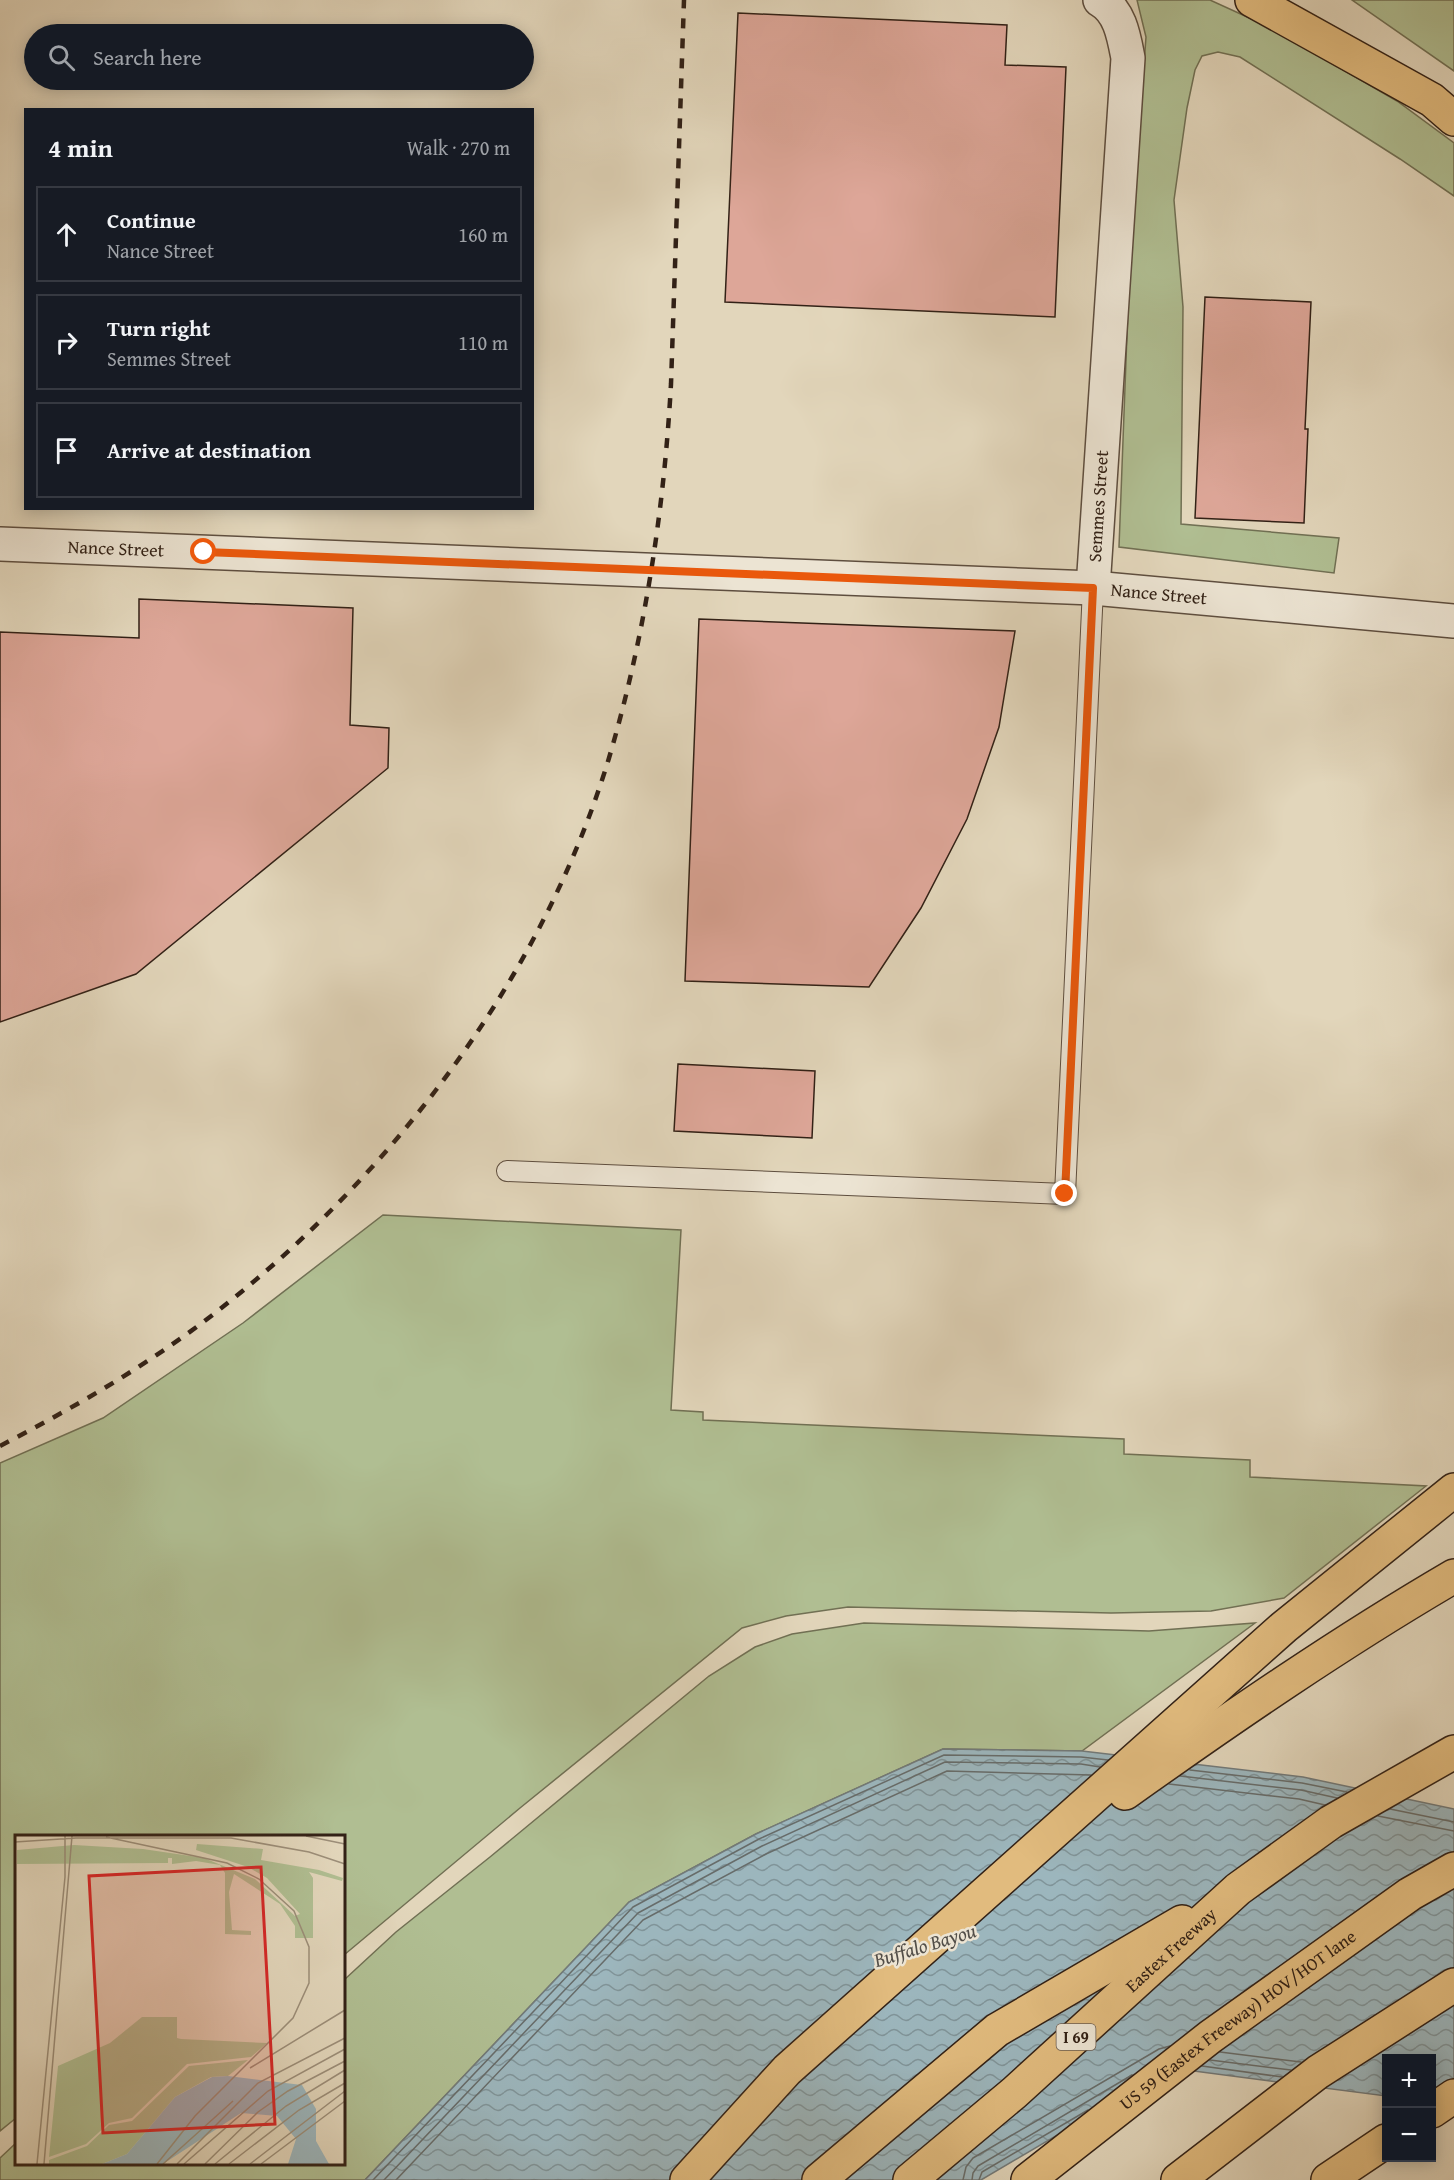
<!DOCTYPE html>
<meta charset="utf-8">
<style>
body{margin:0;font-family:"Gentium Book Plus",serif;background:#20242c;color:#f1f3f6}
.controls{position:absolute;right:18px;bottom:18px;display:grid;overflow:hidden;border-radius:0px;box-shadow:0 3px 15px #0003}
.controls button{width:54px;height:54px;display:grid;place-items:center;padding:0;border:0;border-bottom:2px solid #363941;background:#171b24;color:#f1f3f6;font:30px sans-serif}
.stop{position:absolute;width:18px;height:18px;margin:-14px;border:4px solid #ea580c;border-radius:50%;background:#fff}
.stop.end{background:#ea580c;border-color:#fff;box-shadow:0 2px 6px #0008}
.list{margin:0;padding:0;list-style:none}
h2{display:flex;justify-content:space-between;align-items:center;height:78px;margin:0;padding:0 24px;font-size:26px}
h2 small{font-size:20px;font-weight:400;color:#9ea1a6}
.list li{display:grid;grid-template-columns:39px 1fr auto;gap:18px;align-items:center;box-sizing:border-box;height:96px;margin:0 12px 12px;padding:0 12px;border:2px solid #363941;border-radius:0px}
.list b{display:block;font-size:22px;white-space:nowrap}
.list p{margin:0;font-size:20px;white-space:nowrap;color:#9ea1a6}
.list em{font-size:20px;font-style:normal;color:#9ea1a6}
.icon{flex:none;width:33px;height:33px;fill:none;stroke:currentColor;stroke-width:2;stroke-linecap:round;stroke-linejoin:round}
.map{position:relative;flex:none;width:1454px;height:2180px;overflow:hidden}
.search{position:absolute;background:#171b24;box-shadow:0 3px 15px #0003;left:24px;top:24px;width:510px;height:66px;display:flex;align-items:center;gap:15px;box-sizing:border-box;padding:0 21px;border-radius:33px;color:#9ea1a6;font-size:22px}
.panel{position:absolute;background:#171b24;box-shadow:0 3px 15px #0003;left:24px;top:108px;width:510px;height:402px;border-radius:0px}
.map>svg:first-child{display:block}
.green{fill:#b0be92;stroke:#717054;stroke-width:1.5}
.water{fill:url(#water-waves);stroke:#727a7a;stroke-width:1.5}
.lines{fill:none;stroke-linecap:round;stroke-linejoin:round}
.shore{stroke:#676c6a;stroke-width:1.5}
.building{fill:#dda698;stroke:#322116;stroke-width:1.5}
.service-casing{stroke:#5e4e3f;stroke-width:22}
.minor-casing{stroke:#5e4e3f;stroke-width:36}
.tertiary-casing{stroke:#5e4e3f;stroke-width:36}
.motorway-casing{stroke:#322116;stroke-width:36}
.service{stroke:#ece4d3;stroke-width:20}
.minor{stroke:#ece4d3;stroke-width:33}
.tertiary{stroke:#ece4d3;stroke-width:33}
.motorway{stroke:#e1bb7e;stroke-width:33}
.rail{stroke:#322116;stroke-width:4.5;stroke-dasharray:10 10;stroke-linecap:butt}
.route{stroke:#ea580c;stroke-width:8}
.labels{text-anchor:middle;stroke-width:5;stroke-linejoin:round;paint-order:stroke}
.shield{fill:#ece4d3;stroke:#6a5c4f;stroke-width:1.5}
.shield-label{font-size:16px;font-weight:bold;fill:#322116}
.street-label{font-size:18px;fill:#322116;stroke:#ece4d3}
.water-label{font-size:20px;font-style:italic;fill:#524e48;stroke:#ece4d3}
.inset-road{fill:none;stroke:#9c8e79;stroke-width:1.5}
.view{fill:#d62828;fill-opacity:0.15;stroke:#d62828;stroke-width:3}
.inset-edge{fill:none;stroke:#322116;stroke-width:3}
</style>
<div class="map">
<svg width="1454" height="2180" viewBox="0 0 1454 2180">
<defs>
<pattern id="water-waves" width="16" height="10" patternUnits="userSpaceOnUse" patternTransform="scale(1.5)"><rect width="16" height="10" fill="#9cb6bd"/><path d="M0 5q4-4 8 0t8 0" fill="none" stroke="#809499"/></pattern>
</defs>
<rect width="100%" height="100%" fill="#e2d6bb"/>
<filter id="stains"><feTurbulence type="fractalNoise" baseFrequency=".00333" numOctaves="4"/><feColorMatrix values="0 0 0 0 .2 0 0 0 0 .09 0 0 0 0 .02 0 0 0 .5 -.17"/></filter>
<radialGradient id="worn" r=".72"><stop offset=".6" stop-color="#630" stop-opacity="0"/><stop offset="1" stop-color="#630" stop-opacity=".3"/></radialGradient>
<!-- green -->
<g class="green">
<polygon points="1137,0 1210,0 1267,26 1397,101 1454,143 1454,196 1400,159 1240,57 1218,52 1202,56 1195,70 1187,108 1174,200 1183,307 1181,524 1339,538 1334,573 1119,547 1130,254 1146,37"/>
<polygon points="1352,0 1454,0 1454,71"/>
<polygon points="383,1215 681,1230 671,1410 703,1412 703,1420 1124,1439 1124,1454 1250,1460 1250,1477 1426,1486 1284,1598 1211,1611 1111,1613 848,1607 786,1616 742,1628 520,1808 344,1955 344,1836 16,1836 16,2118 0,2131 0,1463 103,1418 243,1323"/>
<polygon points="864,1623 1149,1631 1255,1623 1082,1751 943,1749 756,1834 629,1902 365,2180 0,2180 0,2158 16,2143 16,2164 344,2164 344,1980 396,1932 490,1857 709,1676 755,1647 792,1634"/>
</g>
<!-- water -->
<polygon class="water" points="943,1749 1082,1751 1303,1777 1454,1809 1454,2105 1432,2102 1432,2058 1386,2058 1386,2096 1171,2068 981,2180 365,2180 629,1902 756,1834"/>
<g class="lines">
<!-- shore -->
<g class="shore">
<polyline points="1190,1770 1302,1783 1347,1792"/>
<polyline points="1180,1776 1301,1790 1337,1798"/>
<polyline points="1169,1784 1299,1799 1325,1805"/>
<polyline points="1390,1809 1454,1822"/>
<polyline points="1378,1816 1454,1831"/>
<polyline points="1220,2052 1301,2062"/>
<polyline points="1210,2060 1291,2070"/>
<polyline points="1202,2066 1282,2077"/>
<polyline points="373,2180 633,1907 759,1839 944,1755 1081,1757 1108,1760"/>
<polyline points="384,2180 638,1913 762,1846 945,1762 1081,1764 1100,1767"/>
<polyline points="396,2180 643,1920 766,1854 947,1771 1091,1775"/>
<polyline points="963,2180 966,2167 973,2158 1159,2049 1170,2046"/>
<polyline points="972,2180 973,2173 978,2166 1132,2075"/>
<polyline points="979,2180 982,2172 1088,2110"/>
</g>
</g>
<!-- building -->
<g class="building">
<polygon points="738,13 1007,25 1005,65 1066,67 1055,317 725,302"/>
<polygon points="1205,297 1311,302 1305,429 1308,429 1304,523 1195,518"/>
<polygon points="139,599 353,608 350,725 389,728 388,768 136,974 0,1022 0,632 139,638"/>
<polygon points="699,619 1015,631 999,727 967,819 921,908 869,987 685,981"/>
<polygon points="678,1064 815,1071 812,1138 674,1131"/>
</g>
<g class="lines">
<!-- service casing -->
<g class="service-casing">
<polyline id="service" points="507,1171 1065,1194 1093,588"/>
</g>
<!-- minor casing -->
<g class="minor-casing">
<g id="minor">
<path id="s1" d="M 1093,588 L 1128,58 C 1124,37 1120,11 1100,0"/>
</g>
</g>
<!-- tertiary casing -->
<g class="tertiary-casing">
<g id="tertiary">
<path id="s2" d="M 0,544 L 1093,588 L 1454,621"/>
</g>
</g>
<!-- motorway casing -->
<g class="motorway-casing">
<g id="motorway">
<polyline points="1252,0 1432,100 1454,119"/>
<path d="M 1125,1793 C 1232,1717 1341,1642 1454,1576"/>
<polyline points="1432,2111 1454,2096"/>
<polyline points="687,2180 787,2070 1284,1627 1454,1490"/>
<polyline points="819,2180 997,2030 1182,1922"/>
<path id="s3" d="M 910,2180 L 1014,2093 L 1238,1889 L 1331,1822 L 1454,1752"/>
<path id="s4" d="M 1028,2180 L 1210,2037 L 1410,1894 L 1454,1869"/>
<polyline points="1178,2180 1318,2072 1454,1985"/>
<polyline points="1328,2180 1386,2141"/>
</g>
</g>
<!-- service -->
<use href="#service" class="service"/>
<!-- minor -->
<use href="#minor" class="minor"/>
<!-- tertiary -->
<use href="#tertiary" class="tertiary"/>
<!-- motorway -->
<use href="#motorway" class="motorway"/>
<!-- rail -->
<path class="rail" d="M 0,1446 C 75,1407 148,1365 215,1313 C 394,1174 543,976 609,758 C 645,636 664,510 671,384 L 684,0"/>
</g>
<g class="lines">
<!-- route -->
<polyline class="route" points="204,552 1093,588 1065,1194"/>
</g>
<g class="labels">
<!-- shield labels -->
<rect class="shield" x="1056.5" y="2024" width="39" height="26" rx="4.5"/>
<g class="shield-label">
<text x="1076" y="2043">I 69</text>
</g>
<!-- street labels -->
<g class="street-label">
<text dy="6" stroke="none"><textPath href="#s1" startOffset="82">Semmes Street</textPath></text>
<text dy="6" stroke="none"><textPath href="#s2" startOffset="116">Nance Street</textPath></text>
<text dy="6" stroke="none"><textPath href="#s2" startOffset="1160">Nance Street</textPath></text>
<text dy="6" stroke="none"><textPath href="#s3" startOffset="348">Eastex Freeway</textPath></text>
<text dy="6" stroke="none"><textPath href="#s4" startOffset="264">US 59 (Eastex Freeway) HOV/HOT lane</textPath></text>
</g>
<!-- water labels -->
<g class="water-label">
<text transform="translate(925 1945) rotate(-17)" y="7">Buffalo Bayou</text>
</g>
</g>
<!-- overview -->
<g transform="translate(15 1835)">
<rect width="330" height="330" fill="#e2d6bb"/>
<path d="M 182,9 L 248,14 L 246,25 L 304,35 L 328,43 L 327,46 L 294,37 L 298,43 L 298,103 L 280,103 L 280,91 L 265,69 L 219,39 L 214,57 L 217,95 L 236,96 L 236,100 L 210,99 L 210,38 L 205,30 L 181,26 L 157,29 L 157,23 L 153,23 L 153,28 L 2,29 L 2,15 L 59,10 L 128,14 L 189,23 L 240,44 L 280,81 L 285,79 L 252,43 L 233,32 L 181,15 ZM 127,182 L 162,182 L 162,203 L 166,204 L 252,208 L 236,222 L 172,229 L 117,283 L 94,288 L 71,309 L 34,322 L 43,231 L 95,208 ZM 233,225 L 213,241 L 196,242 L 160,262 L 112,319 L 87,329 L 34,329 L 34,325 L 72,311 L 94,290 L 117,286 L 174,231 Z" fill="#b0be92"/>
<path d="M 213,241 L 287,250 L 301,274 L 301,306 L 314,329 L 273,329 L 281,304 L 262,281 L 226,278 L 148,329 L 87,329 L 112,319 L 160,262 L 197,242 Z" fill="#9cb6bd"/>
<path class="inset-road" d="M 291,1 L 330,9M 91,2 L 212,28 L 244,44 L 279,76 L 294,112 L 294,148 L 278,183 L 180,281 L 142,329M 0,7 L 61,3 L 216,3 L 294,17 L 330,29M 235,233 L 330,175M 22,329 L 50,42 L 50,1M 29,329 L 57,1M 148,329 L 218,266M 162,329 L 243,248 L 330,203M 169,329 L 253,256 L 330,214M 190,329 L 243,277 L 273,256 L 330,226M 200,329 L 271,271 L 330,235M 214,329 L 284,275 L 330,248M 235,329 L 330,256M 246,329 L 330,266"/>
<path class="view" d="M 246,32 L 260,289 L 88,298 L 74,41 Z"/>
<rect width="330" height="330" class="inset-edge"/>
</g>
<rect width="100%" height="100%" filter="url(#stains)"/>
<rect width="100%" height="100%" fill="url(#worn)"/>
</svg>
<div class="controls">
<button>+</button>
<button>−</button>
</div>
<div class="stop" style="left:204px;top:552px"></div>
<div class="stop end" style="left:1065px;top:1194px"></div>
<div class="search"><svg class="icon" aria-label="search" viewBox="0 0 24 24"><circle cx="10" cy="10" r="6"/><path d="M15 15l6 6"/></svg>Search here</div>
<section class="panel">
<h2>4 min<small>Walk · 270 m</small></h2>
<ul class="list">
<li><svg class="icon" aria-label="ahead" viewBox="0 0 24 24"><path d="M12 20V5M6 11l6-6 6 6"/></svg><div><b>Continue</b><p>Nance Street</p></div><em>160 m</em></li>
<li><svg class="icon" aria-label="right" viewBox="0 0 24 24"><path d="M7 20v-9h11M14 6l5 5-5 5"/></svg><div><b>Turn right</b><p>Semmes Street</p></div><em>110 m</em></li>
<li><svg class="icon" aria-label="arrive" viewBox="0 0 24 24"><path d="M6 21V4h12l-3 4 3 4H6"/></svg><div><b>Arrive at destination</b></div></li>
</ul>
</section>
</div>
